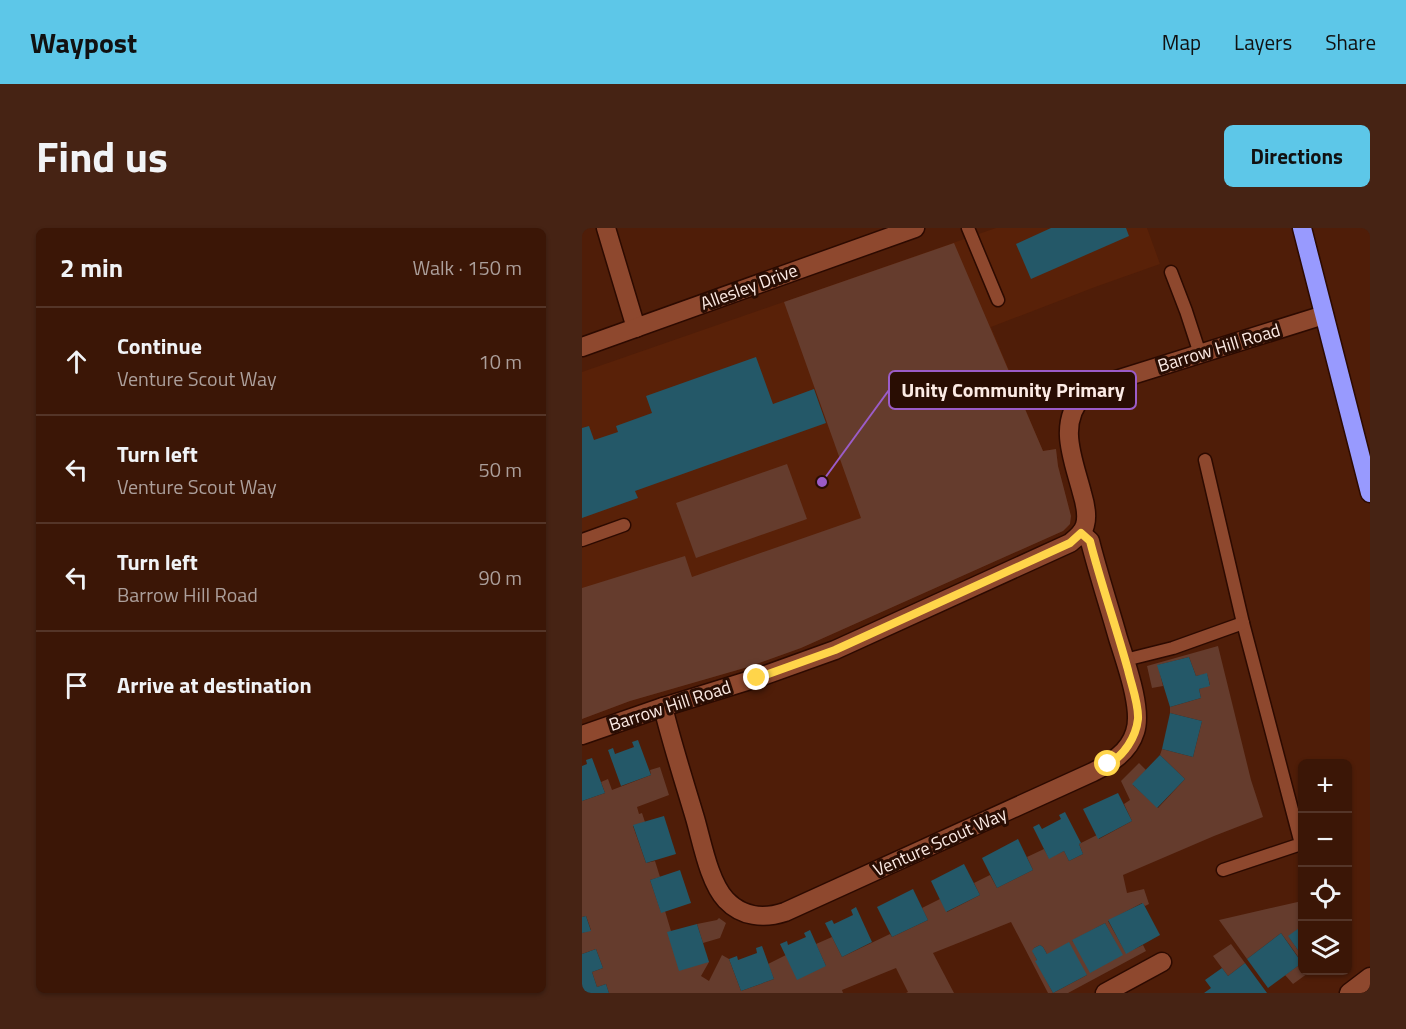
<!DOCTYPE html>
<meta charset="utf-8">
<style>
body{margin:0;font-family:"Titillium Web",sans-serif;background:#462314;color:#f1f3f6}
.controls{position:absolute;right:18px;bottom:18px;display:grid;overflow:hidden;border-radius:9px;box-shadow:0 2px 4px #0004}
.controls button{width:54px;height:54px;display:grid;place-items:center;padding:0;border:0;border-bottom:2px solid #543528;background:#3b1606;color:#f1f3f6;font:30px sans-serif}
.stop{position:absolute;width:18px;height:18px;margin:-14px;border:4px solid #ffd54a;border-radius:50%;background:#fff}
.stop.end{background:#ffd54a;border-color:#fff;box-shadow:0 2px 6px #0008}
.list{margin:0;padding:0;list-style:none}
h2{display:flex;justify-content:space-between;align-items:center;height:78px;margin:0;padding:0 24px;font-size:26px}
h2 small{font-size:20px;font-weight:400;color:#ac9f9b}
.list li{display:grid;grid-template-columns:39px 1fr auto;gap:18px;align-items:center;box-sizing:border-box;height:108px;padding:0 24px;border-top:2px solid #543528}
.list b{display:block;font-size:22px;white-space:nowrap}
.list p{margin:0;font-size:20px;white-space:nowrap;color:#ac9f9b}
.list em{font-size:20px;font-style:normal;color:#ac9f9b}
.icon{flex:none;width:33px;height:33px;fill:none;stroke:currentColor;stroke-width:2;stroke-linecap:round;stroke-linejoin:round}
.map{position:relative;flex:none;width:788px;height:765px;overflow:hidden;border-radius:9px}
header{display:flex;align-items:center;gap:36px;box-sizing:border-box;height:84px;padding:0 30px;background:#5dc7e8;color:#111}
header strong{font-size:28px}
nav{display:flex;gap:33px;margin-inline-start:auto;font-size:21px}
.intro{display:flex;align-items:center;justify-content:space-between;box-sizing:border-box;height:144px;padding:0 36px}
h1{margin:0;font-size:42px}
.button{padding:15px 27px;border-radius:9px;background:#5dc7e8;color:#111;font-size:21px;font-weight:700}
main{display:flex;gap:36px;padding:0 36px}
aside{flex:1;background:#3b1606;border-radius:9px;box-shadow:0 2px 4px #0004}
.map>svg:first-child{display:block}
.built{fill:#592108}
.green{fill:#653c2d;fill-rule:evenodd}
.building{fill:#245868}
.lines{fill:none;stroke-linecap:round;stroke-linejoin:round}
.lane-casing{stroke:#2c0a00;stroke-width:15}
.street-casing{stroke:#2c0a00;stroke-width:21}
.secondary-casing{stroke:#2c0a00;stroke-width:21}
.highway-casing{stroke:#2c0a00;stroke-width:21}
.lane{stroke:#8e482e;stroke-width:12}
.street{stroke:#8e482e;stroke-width:18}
.secondary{stroke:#8e482e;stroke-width:18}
.highway{stroke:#989afe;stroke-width:18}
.route{stroke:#ffd54a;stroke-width:8}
.labels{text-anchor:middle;stroke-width:6;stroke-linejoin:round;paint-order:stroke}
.street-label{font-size:18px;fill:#fcebe5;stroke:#290d03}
.leader{fill:none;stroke:#9b5cc8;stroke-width:2}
.callout-dot{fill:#9b5cc8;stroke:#290d03;stroke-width:2}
.callout{fill:#290d03;stroke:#9b5cc8;stroke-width:2}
.callout-label{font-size:20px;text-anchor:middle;font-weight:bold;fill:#fcebe5}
</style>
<header>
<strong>Waypost</strong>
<nav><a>Map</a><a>Layers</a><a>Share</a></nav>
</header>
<div class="intro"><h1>Find us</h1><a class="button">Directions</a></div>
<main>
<aside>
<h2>2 min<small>Walk · 150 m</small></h2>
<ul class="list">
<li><svg class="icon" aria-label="ahead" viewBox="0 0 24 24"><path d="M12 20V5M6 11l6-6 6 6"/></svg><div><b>Continue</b><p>Venture Scout Way</p></div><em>10 m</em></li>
<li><svg class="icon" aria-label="left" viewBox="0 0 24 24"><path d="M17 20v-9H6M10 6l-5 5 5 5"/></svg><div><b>Turn left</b><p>Venture Scout Way</p></div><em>50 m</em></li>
<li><svg class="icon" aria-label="left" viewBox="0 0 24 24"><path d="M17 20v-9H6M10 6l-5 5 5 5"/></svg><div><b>Turn left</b><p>Barrow Hill Road</p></div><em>90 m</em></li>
<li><svg class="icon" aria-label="arrive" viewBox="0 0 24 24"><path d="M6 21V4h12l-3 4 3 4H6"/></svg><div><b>Arrive at destination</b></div></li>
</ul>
</aside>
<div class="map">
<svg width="788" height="765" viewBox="0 0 788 765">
<rect width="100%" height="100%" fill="#4f1d08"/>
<!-- built -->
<polygon class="built" points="414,0 565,0 578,36 513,59 409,99 461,223 474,221 476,238 489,288 488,296 485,300 481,303 219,420 166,439 48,473 0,491 0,144"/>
<!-- green -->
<g class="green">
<polygon points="372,15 461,223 474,221 476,238 489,288 488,296 481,303 219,420 166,439 48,473 0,491 0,360 103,328 110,349 279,290 202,74"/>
<polygon points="205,236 225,291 114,330 94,275"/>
<path d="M 636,418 L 669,552 L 681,589 L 632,608 L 541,647 L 545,665 L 562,661 L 567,676 L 563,678 L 560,675 L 526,693 L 544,725 L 561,717 L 564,723 L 486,765 L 466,765 L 429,694 L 351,725 L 372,765 L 324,765 L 326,764 L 314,740 L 260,762 L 261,765 L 27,765 L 24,756 L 15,759 L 10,744 L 21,740 L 14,721 L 0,726 L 0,705 L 9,702 L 4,688 L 0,689 L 0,573 L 23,565 L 19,554 L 26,551 L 30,562 L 69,547 L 68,542 L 78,539 L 87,567 L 55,579 L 57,586 L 60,585 L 63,594 L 51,598 L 64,635 L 73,633 L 78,649 L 68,652 L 79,684 L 83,683 L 89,703 L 127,734 L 119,748 L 127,753 L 140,727 L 147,731 L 159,763 L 192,751 L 186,736 L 204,727 L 244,738 L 234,716 L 250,709 L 260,729 L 308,706 L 310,709 L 346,692 L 340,680 L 358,671 L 365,684 L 398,667 L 392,655 L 408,647 L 415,660 L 451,642 L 445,629 L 462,621 L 467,630 L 482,623 L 487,633 L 501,626 L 497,616 L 515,607 L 517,611 L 550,593 L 542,576 L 548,572 L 539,553 L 557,535 L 564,542 L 551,557 L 576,580 L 603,551 L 578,527 L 580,521 L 611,529 L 620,493 L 588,485 L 588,479 L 619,470 L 617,461 L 628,457 L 625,446 L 614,448 L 607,429 L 576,437 L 581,458 L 570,460 L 565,438 ZM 523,695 L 540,727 L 490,713 ZM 458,717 L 461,719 L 465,726 L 505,747 L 471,765 L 454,733 L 455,732 L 451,724 L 452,720 Z"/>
<polygon points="720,673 720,698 707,709 720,728 720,734 699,705 665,731 637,692"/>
<polygon points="137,690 144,695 138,710 121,715 115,696 135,692"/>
<polygon points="649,716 663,735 646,748 631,728"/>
<polygon points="720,735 720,742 729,743 711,756 703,747"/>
</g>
<!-- building -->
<g class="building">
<polygon points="469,0 544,0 547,8 449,51 434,16"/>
<polygon points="174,129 191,176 232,161 244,195 53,263 56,270 0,290 0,200 7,198 12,212 36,204 34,198 70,185 64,168"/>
<polygon points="607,429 614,448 625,445 628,458 617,461 619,470 588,479 575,437"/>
<polygon points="588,485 620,493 611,529 580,521"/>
<polygon points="56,512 69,547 39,558 26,522 31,520 33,526 52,519 50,514"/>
<polygon points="578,527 603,551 575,580 550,556"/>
<polygon points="10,530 23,565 0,573 0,538 5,536 4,532"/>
<polygon points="536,565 550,593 516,611 501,581"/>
<polygon points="483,584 499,615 497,616 501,626 487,633 482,623 467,631 451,599 457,596 460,601 479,591 477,587"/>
<polygon points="82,588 94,626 64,635 51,597"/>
<polygon points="436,611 451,642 415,660 400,630"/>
<polygon points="382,636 398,667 364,684 349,653"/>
<polygon points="98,642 109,675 79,685 68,652"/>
<polygon points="331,661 346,692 310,709 295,679"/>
<polygon points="561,675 578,707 544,726 526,692"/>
<polygon points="274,679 290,714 260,729 243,695 250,692 252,696 271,687 269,682"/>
<polygon points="4,688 9,703 0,705 0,689"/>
<polygon points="523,695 541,727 508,745 490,712"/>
<polygon points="115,696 127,734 97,743 85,704"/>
<polygon points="720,698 720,728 706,708"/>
<polygon points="228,702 244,738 215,752 198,716 205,713 206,717 224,709 222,705"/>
<polygon points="699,705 720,735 686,760 665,731"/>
<polygon points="487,714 505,747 471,765 453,733 455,732 450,723 452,720 458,717 461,719 465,726"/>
<polygon points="180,718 192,751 159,763 147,731 155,728 156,732 175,725 174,720"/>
<polygon points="14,721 21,740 10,744 15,759 24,756 27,765 0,765 0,726"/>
<polygon points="663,735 685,765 622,765 629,760 623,752 640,740 646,748"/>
</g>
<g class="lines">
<!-- lane casing -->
<g class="lane-casing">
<g id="lane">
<polyline points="386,0 416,72"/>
<polyline points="589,44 604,83 618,126"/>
<polyline points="623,232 661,395 719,616 641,642"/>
<polyline points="0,312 42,297"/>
<polyline points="543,432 591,420 661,395"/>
</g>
</g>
<!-- street casing -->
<g class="street-casing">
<g id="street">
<polyline points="24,0 54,100"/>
<polyline points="0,119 333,0"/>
<path d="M 81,479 C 90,516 102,553 113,590 C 120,614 127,654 144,672 C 160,689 182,691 203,684 L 511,544 C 529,535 547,524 553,504 C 561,481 543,433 536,410 C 527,378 516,345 508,313 L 499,305"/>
<path d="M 0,507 L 81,479 L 175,450 L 253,422 L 488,315 C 494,310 501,305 503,297 C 506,287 503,275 500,265 C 492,233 474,195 502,167 C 506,162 512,160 518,157 L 742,87"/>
<polyline points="523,765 580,734"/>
</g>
</g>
<!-- secondary casing -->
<g class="secondary-casing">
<polyline id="secondary" points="767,765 788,749"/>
</g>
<!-- highway casing -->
<g class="highway-casing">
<polyline id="highway" points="720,0 788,265"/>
</g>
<!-- lane -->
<use href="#lane" class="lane"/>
<!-- street -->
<use href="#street" class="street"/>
<!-- secondary -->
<use href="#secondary" class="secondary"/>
<!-- highway -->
<use href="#highway" class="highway"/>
</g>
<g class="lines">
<!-- route -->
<path class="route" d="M 175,450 L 253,422 L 488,315 L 499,305 L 508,313 C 519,356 534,398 546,442 C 549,456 557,476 556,491 C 554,509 542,528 526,536"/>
</g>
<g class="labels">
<!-- street labels -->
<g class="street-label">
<text transform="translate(167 59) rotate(-20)" y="6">Allesley Drive</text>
<text transform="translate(637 120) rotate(-17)" y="6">Barrow Hill Road</text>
<text transform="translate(88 478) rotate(-18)" y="6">Barrow Hill Road</text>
<text transform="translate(358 614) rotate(-24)" y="6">Venture Scout Way</text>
</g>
</g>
<!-- callouts -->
<path class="leader" d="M240 254L307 162"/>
<circle class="callout-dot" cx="240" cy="254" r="6"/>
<rect class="callout" x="307" y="143" width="247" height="38" rx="6"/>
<g class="callout-label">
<text x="431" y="169">Unity Community Primary</text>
</g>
</svg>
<div class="controls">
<button>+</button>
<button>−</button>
<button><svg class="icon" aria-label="locate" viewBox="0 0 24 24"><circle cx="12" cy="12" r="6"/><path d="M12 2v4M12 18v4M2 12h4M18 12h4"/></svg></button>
<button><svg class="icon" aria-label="layers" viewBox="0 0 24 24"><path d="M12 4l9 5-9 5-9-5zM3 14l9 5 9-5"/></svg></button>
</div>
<div class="stop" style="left:526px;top:536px"></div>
<div class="stop end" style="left:175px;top:450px"></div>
</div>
</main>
